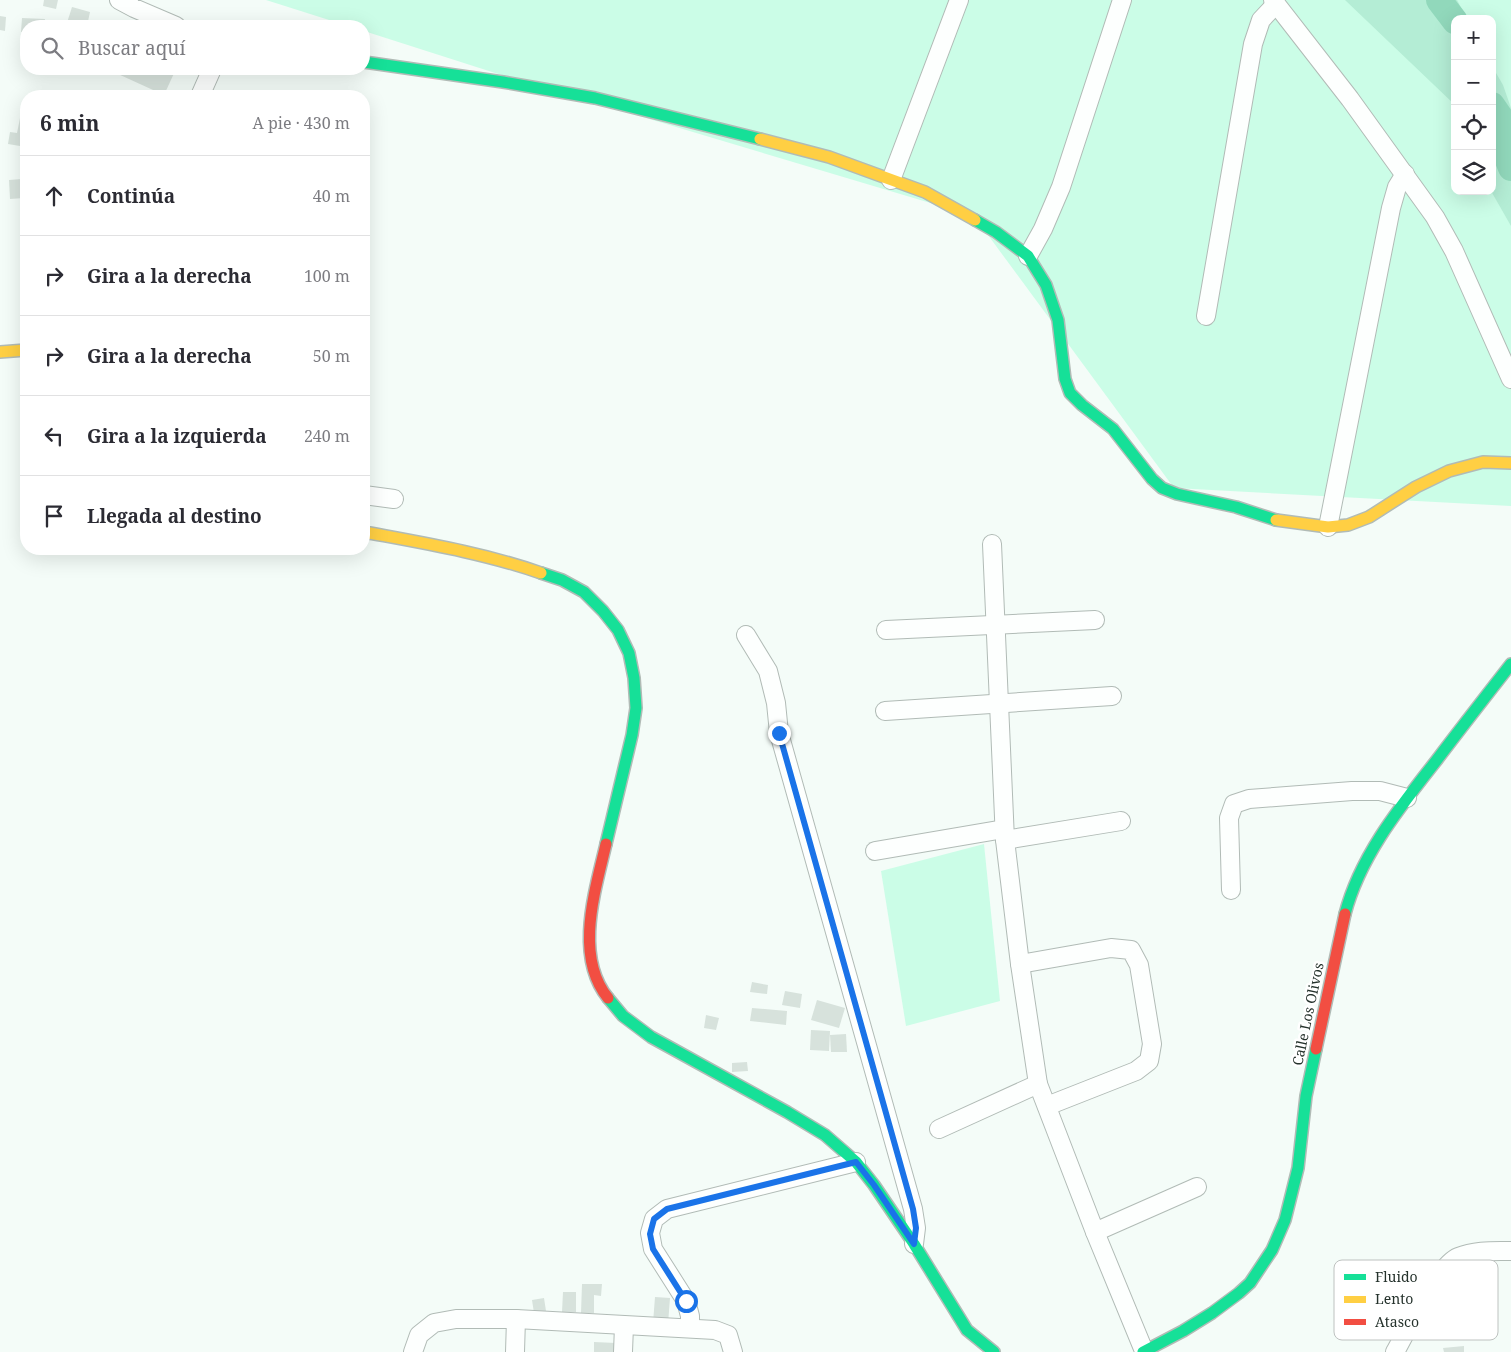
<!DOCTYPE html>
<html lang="es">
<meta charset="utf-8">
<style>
body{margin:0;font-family:"Noto Serif",serif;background:#f2f2f3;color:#2b2b33}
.controls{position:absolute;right:15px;top:15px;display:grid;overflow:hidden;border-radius:10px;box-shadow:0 5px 20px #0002}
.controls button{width:45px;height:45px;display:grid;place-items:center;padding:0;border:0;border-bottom:1px solid #e1e1e2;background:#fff;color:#2b2b33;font:25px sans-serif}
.stop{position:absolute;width:15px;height:15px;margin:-11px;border:4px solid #1a73e8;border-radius:50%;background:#fff}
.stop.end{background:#1a73e8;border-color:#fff;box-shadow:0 1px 5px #0008}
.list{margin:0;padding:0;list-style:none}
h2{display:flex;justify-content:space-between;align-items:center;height:65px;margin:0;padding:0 20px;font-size:21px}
h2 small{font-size:16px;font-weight:400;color:#7c7c81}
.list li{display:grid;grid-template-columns:32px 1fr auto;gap:15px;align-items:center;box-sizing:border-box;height:80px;padding:0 20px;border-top:1px solid #e1e1e2}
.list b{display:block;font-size:19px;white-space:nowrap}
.list em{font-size:16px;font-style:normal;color:#7c7c81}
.icon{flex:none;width:28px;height:28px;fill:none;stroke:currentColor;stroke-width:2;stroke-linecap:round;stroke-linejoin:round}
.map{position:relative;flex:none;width:1511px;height:1352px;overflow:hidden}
.search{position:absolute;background:#fff;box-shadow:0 5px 20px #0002;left:20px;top:20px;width:350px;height:55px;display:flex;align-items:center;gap:12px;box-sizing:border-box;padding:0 18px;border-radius:20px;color:#7c7c81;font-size:19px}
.panel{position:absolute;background:#fff;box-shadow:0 5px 20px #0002;left:20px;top:90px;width:350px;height:465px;border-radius:20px}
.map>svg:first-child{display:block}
.green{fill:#cbfde7;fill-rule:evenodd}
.forest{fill:#b4edd5}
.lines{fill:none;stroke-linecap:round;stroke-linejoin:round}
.river{stroke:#91d8bb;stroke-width:26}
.building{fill:#d7e2dc}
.street-casing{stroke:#b1bbb6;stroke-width:20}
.fast-casing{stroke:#b1bbb6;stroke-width:14}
.slow-casing{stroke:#b1bbb6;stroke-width:14}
.jam-casing{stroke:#b1bbb6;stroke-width:14}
.street{stroke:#fdfffe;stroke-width:18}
.fast{stroke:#16e098;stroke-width:11}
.slow{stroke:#ffcf43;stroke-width:11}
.jam{stroke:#f24e42;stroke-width:11}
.route{stroke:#1a73e8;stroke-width:6}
.labels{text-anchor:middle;stroke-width:5;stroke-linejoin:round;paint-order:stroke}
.street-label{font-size:14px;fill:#25322c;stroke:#fff}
.key{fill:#fff;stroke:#bec2c0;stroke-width:1}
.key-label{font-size:14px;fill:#25322c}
</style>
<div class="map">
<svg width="1511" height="1352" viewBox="0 0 1511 1352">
<rect width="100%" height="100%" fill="#f4fcf8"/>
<!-- green -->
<g class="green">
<path d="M 266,0 L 1511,0 L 1511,506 L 1174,488 L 974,216 L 492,72 L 364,31 L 364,26 L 348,26 ZM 1455,19 L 1492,19 L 1492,191 L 1455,191 Z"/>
<polygon points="984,844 1000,1001 906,1026 881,871"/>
</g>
<!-- forest -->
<g class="forest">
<polygon points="1345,0 1457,0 1467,19 1455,19 1455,105"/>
<polygon points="1492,66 1503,85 1511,108 1511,226 1491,191 1492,191"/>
</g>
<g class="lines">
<!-- river -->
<g class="river">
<polyline points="1439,0 1455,21"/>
<polyline points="1492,105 1509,130 1505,153 1511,168"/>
</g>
</g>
<!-- building -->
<g class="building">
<polygon points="44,0 58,0 56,9 43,6"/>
<polygon points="72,7 90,12 87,26 66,26"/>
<polygon points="0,16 6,17 5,31 0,30"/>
<polygon points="22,18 45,19 44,26 26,26 26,32 21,32"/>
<polygon points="120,69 176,69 164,95 118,74"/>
<polygon points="20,118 26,119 26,147 8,144 10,132 17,133"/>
<polygon points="22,179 24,198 10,199 9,180"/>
<polygon points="752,982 768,985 767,994 750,992"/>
<polygon points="785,991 802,994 800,1008 782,1005"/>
<polygon points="817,1000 845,1008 839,1028 811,1020"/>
<polygon points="752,1008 787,1011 786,1025 750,1021"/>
<polygon points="706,1015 719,1018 716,1030 704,1028"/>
<polygon points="811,1030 830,1031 829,1051 810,1050"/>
<polygon points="846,1034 847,1052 831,1052 830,1035"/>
<polygon points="747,1062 748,1071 732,1072 732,1063"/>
<polygon points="582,1284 602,1284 601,1296 594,1295 594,1313 581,1313"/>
<polygon points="563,1292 576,1292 576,1312 562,1312"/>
<polygon points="655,1297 670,1298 668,1324 653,1323"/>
<polygon points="544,1298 546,1311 534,1313 532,1300"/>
<polygon points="594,1342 616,1343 615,1352 594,1352"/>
<polygon points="1464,1346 1464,1352 1444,1352 1443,1348"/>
</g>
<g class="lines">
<!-- street casing -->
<g class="street-casing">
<g id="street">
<polyline points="119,0 134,8 176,26"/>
<polyline points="1273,0 1350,99 1435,217 1454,251 1511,379"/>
<polyline points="200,96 212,69"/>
<polyline points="891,180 959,0"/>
<polyline points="1028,256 1043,229 1061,187 1122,0"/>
<polyline points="1206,316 1253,44 1261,20 1276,4"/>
<polyline points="364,495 394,499"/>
<polyline points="1328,527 1391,208 1397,187 1405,174"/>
<polyline points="992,544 1005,840 1020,964 1038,1084 1095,1232 1144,1351"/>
<polyline points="886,630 1095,620"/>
<polyline points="746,635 768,671 776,703 779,733 913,1209 916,1228 914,1244"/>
<polyline points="885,711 1112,696"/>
<polyline points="1005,840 1121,821"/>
<polyline points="875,851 1004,829"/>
<polyline points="1231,890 1229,818 1234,804 1249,799 1352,791 1380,791 1407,798"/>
<polyline points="1020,964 1111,948 1131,950 1139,965 1152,1044 1149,1061 1136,1071 1047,1106"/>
<polyline points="939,1129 1038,1084"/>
<polyline points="1095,1232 1197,1187"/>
<polyline points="690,1328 690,1316 686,1301 653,1249 650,1233 654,1219 667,1209 856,1162"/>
<polyline points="413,1352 419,1335 434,1323 456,1319 516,1319 715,1330 728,1335 733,1352"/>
<polyline points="515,1352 516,1319"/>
<polyline points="623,1352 624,1326"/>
<path d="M 1395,1352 C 1407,1331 1438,1265 1458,1257 C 1475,1250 1493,1251 1511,1251"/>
</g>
</g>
<!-- fast casing -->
<g class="fast-casing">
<g id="fast">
<polyline points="364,62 503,82 595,98 760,139"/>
<polyline points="975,220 996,232 1028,256 1046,285 1058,320 1065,379 1070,393 1082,405 1113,429 1152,479 1162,488 1177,494 1236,507 1276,520"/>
<polyline points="541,573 562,580 584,592 603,611 618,630 629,653 634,678 636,708 632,735 606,844"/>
<path d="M 1345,914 C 1360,856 1400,807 1436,761 C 1461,728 1486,696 1511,664"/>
<polyline points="608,998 623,1016 651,1037 787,1112 825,1135 856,1162 874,1185 914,1244 967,1330 994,1352"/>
<polyline points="1143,1352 1183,1331 1212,1313 1239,1293 1250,1283 1272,1250 1285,1220 1298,1168 1306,1096 1316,1049"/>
</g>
</g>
<!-- slow casing -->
<g class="slow-casing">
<g id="slow">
<polyline points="760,139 829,157 925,192 975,220"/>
<polyline points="0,352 26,350"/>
<polyline points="1276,520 1328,527 1348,525 1369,517 1416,487 1449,471 1483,462 1511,463"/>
<path d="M 364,532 C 423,543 484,553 541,573"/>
</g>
</g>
<!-- jam casing -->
<g class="jam-casing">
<g id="jam">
<path d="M 606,844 C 595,891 574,956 608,998"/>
<polyline points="1316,1049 1345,914"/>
</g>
</g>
<!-- street -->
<use href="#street" class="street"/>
<!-- fast -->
<use href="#fast" class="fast"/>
<!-- slow -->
<use href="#slow" class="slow"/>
<!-- jam -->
<use href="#jam" class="jam"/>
</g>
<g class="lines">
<!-- route -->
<polyline class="route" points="686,1301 653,1249 650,1234 654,1219 667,1209 856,1162 874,1185 914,1244 916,1228 913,1209 779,733"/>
</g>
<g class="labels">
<!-- street labels -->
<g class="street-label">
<text transform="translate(1308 1014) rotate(-78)" y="5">Calle Los Olivos</text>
</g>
</g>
<!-- legend -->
<rect x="1334" y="1260" width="164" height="80" rx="8" class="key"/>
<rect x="1344" y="1274" width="22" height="6" fill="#16e098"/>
<rect x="1344" y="1296" width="22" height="7" fill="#ffcf43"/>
<rect x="1344" y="1319" width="22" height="6" fill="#f24e42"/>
<g class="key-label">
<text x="1375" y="1282">Fluido</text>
<text x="1375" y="1304">Lento</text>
<text x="1375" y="1327">Atasco</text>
</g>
</svg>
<div class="controls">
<button>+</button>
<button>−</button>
<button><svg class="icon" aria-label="locate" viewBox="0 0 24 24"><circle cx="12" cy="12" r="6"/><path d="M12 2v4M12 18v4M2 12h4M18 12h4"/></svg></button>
<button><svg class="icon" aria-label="layers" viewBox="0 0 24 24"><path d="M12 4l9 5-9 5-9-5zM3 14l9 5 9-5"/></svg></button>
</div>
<div class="stop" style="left:686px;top:1301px"></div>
<div class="stop end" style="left:779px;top:733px"></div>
<div class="search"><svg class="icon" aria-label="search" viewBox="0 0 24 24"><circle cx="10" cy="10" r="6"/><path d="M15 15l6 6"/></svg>Buscar aquí</div>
<section class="panel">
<h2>6 min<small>A pie · 430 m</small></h2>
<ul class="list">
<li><svg class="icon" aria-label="ahead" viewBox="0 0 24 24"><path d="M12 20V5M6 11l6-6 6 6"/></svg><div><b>Continúa</b></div><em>40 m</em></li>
<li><svg class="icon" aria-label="right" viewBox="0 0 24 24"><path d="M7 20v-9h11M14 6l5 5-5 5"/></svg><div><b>Gira a la derecha</b></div><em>100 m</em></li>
<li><svg class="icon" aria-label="right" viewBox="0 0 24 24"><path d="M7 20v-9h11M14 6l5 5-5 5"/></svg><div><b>Gira a la derecha</b></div><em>50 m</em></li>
<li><svg class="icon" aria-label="left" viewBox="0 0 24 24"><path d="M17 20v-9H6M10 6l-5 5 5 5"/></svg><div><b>Gira a la izquierda</b></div><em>240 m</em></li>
<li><svg class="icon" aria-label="arrive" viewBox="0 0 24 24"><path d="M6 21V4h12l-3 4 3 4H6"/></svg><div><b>Llegada al destino</b></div></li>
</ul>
</section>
</div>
